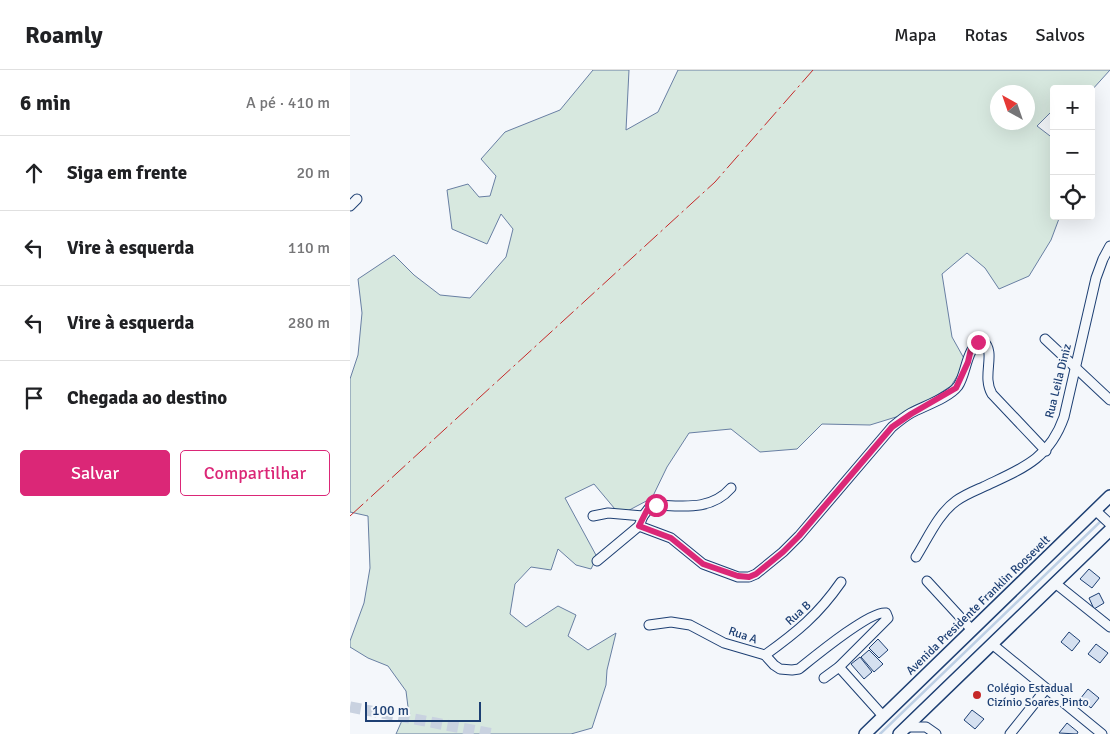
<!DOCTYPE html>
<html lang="pt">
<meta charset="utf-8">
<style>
body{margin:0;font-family:Signika,sans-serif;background:#f2f2f2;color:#202124}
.controls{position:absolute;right:15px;top:15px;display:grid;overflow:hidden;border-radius:5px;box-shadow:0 5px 20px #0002}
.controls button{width:45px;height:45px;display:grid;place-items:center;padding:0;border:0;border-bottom:1px solid #e0e0e0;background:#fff;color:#202124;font:25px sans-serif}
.compass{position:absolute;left:640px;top:15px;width:45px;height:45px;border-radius:50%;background:#fff;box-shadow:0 5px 20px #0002;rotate:320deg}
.scale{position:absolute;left:15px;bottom:12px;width:116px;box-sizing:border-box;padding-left:5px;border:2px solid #1d3f73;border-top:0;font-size:14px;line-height:18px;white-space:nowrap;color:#1d3f73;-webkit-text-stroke:4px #f4f7fb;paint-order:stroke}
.stop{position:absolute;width:15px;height:15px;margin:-11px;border:4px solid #db2777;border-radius:50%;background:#fff}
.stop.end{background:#db2777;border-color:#fff;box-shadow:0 1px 5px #0008}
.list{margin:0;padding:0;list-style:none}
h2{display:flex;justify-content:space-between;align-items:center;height:65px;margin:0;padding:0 20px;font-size:21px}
h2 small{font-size:16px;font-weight:400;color:#757577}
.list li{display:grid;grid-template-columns:32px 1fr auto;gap:15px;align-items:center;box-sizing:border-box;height:75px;padding:0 20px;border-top:1px solid #e0e0e0}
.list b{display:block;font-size:19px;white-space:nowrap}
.list em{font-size:16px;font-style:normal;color:#757577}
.actions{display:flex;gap:10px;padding:15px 20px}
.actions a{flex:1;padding:11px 0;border:1px solid #db2777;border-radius:5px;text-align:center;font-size:18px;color:#db2777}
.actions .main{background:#db2777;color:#fff}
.icon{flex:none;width:28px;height:28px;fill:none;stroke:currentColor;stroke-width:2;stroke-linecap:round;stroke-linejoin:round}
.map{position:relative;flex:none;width:760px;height:664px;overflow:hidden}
header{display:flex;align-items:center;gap:30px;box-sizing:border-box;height:70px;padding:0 25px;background:#fff;border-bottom:1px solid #e0e0e0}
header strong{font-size:24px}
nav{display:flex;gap:28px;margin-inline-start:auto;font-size:18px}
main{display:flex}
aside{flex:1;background:#fff}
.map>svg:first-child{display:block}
.green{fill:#d7e8df;stroke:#687fa3;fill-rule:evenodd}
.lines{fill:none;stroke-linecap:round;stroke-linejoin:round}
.stream{stroke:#bed0e5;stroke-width:2.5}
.building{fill:#d5e0f0;stroke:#1d3f73}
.major-tunnel{stroke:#c9d2e0;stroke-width:11;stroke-dasharray:11 5.5;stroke-linecap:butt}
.minor-casing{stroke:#1d3f73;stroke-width:11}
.major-casing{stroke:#1d3f73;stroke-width:14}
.minor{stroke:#f4f7fb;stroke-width:9}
.major{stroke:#f4f7fb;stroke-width:11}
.power{stroke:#c62828;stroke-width:1;stroke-dasharray:18 4 2.5 4;stroke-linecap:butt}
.route{stroke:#db2777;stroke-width:6}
.poi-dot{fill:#c62828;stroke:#f4f7fb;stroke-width:2}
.labels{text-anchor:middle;stroke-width:4;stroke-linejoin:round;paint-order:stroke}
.street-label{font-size:12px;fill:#1d3f73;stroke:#f4f7fb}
.poi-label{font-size:12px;fill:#1d3f73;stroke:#f4f7fb;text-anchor:start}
</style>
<header>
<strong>Roamly</strong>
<nav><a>Mapa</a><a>Rotas</a><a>Salvos</a></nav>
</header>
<main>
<aside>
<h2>6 min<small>A pé · 410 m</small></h2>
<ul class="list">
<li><svg class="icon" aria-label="ahead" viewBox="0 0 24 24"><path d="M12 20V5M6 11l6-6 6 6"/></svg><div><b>Siga em frente</b></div><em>20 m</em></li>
<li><svg class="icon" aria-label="left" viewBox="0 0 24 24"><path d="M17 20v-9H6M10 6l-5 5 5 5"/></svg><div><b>Vire à esquerda</b></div><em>110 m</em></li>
<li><svg class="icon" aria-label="left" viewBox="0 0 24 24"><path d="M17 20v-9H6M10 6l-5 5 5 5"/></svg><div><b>Vire à esquerda</b></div><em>280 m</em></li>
<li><svg class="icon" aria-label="arrive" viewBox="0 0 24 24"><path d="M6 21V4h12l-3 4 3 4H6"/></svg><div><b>Chegada ao destino</b></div></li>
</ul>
<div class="actions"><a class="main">Salvar</a><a>Compartilhar</a></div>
</aside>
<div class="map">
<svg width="760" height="664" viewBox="0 0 760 664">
<rect width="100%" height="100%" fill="#f4f7fb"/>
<!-- green -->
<path class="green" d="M 243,0 L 279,0 L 276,60 L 308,42 L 328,0 L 760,0 L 741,21 L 741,19 L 704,19 L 704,39 L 687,56 L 704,69 L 704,146 L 710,146 L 701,170 L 679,206 L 649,219 L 635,198 L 617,183 L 592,204 L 602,267 L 616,292 L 601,316 L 559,343 L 520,355 L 472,354 L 447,379 L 410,382 L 381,359 L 339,363 L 317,397 L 302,428 L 270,445 L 244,414 L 215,428 L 247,487 L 241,499 L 226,495 L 208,479 L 201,500 L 181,497 L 165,514 L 160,544 L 176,557 L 208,536 L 226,545 L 218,566 L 238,580 L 266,563 L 257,600 L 256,615 L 242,658 L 221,664 L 46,664 L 58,637 L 56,621 L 38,596 L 18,588 L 0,577 L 0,571 L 14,533 L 20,498 L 18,446 L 0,442 L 0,309 L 8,285 L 12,243 L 8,209 L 44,185 L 64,205 L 90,225 L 120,228 L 156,187 L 163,159 L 151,144 L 137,174 L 102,159 L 97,120 L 118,114 L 129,127 L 140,126 L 146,106 L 131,89 L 155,62 L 210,40 ZM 648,22 L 678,22 L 678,52 L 648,52 Z"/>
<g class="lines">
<!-- stream -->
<polyline class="stream" points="530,664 752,450"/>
</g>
<!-- building -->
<g class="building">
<polygon points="739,499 750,508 742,518 730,509"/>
<polygon points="749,523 754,533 744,539 739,528"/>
<polygon points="719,562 730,571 722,581 711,572"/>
<polygon points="528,569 538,580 529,588 519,578"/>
<polygon points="746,574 758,583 750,593 738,584"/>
<polygon points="519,580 533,594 524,602 511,587"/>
<polygon points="510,587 522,602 514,609 501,594"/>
<polygon points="738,619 749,628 741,638 730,629"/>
<polygon points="622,640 634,649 625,659 614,650"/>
<polygon points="717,653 728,662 727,664 709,663"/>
</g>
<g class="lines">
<!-- major-tunnel -->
<polyline class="major-tunnel" points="0,637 144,664"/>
<!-- minor casing -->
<g class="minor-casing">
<g id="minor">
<polyline points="0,136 7,129"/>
<polyline points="695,269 760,330"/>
<polyline points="745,440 760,454"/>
<polyline points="243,446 258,443 293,446 289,456 247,491"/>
<path d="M 293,446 L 300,437 L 306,435 C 333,436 361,441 381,418"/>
<path d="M 289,456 L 321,468 L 353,494 L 388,507 L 399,507 L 406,504 L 433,482 L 449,466 L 542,357 C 548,352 554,347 561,343 C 574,336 599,328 608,316 C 617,303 616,275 633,271 C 647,283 631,305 642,324 L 696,381"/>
<path d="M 566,487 C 578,468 588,444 606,431 C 614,425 624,421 633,417 C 671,399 699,390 714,347 L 746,208 L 753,189 L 760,176"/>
<polyline points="577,511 622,560"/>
<polyline points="705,513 760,557"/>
<path d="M 299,555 L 321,552 L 340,555 L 374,573 L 415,585 L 424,595 L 430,599 L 442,600 L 449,599 C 464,587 521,540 536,543 L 538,548 L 489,597 L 474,608"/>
<polyline points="642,574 752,664"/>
<path d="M 415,585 C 447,562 468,545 491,512"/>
<polyline points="489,597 533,646"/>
<polyline points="557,657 576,657 586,664"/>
<polyline points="660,664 696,619"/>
</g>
</g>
<!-- major casing -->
<g class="major-casing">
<g id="major">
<polyline points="515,664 760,426"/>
<polyline points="549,664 760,460"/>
</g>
</g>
<!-- minor -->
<use href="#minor" class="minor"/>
<!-- major -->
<use href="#major" class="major"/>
<!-- power -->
<polyline class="power" points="0,446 365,112 463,0"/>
</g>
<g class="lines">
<!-- route -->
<polyline class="route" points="306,435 297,440 289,456 321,468 353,494 388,506 399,507 406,504 433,482 449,466 542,357 561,344 606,318 618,292 621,279 628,272"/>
</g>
<!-- markers -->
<circle class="poi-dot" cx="627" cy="625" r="5"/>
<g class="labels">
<!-- street labels -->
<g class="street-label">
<text transform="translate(708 311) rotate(-76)" y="4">Rua Leila Diniz</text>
<text transform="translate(628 535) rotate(-44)" y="4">Avenida Presidente Franklin Roosevelt</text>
<text transform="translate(448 543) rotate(-42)" y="4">Rua B</text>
<text transform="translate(393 565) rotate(19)" y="4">Rua A</text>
</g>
<!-- poi labels -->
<g class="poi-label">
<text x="637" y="622">Colégio Estadual<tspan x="637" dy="14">Cizínio Soares Pinto</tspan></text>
</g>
</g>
</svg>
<div class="controls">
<button>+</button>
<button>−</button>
<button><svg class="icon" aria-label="locate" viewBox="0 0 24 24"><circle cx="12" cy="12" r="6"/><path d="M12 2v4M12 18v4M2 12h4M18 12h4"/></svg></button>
</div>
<svg class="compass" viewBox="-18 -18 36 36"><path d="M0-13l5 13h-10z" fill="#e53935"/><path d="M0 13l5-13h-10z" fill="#757577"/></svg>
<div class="scale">100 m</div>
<div class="stop" style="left:306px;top:435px"></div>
<div class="stop end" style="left:628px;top:272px"></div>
</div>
</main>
